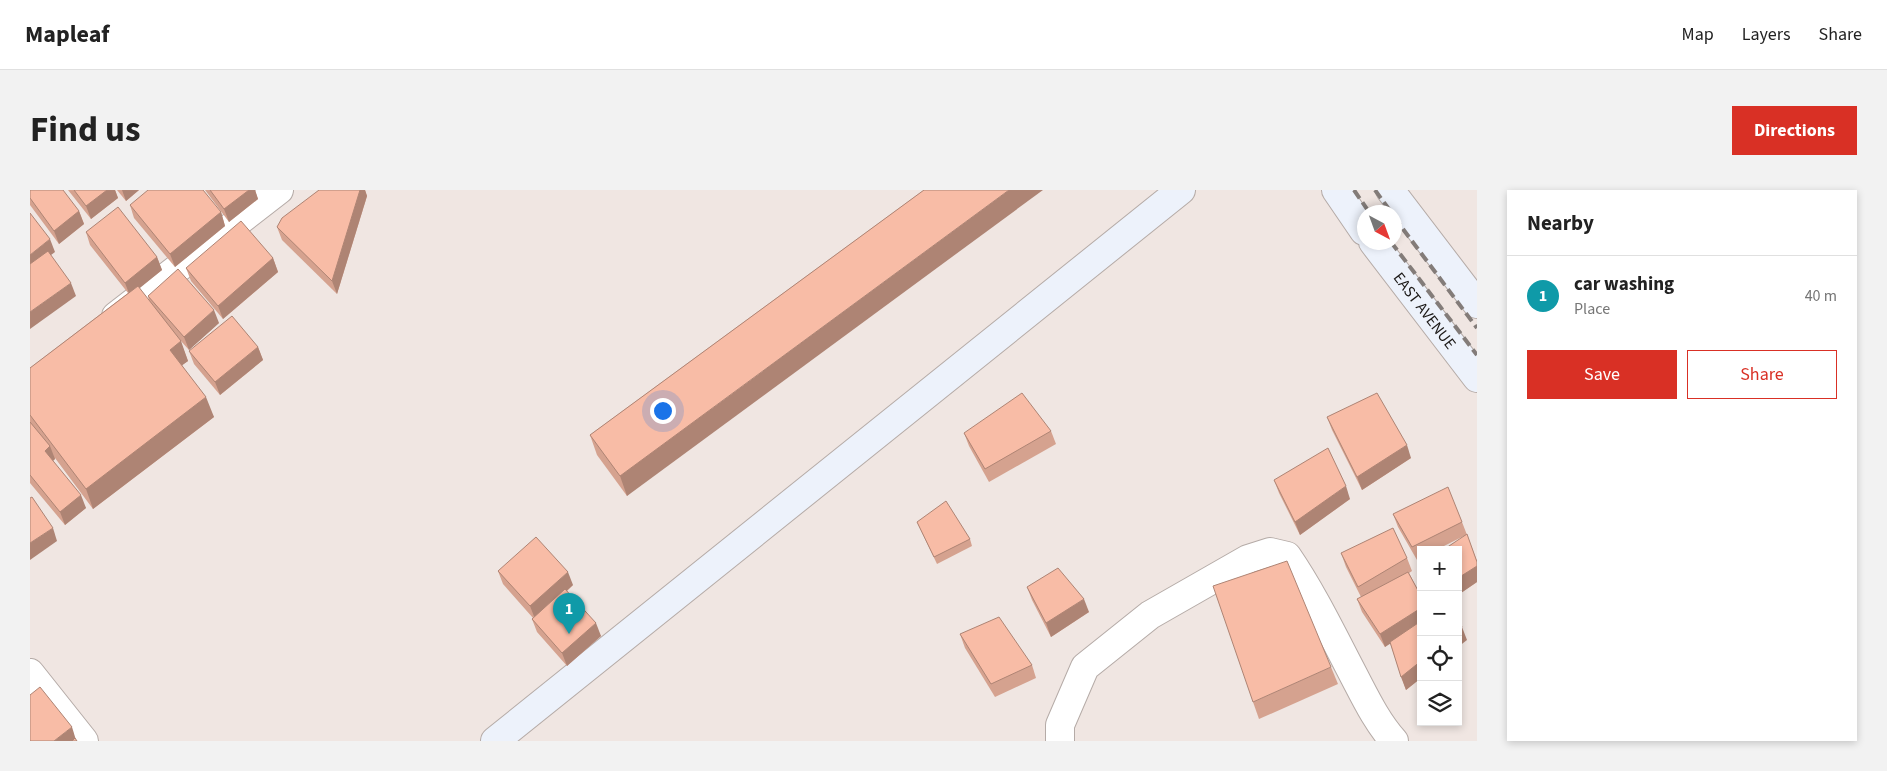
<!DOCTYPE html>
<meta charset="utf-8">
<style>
body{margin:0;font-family:"Source Sans 3",sans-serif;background:#f2f2f2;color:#222}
.controls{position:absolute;right:15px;bottom:15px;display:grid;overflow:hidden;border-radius:0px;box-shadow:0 2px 8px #0003}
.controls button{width:45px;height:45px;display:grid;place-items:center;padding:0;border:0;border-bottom:1px solid #e0e0e0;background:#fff;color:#222;font:25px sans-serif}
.compass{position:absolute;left:1327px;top:15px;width:45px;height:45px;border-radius:50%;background:#fff;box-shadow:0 2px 8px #0003;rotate:139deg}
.you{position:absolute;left:632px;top:220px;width:18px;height:18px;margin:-12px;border:4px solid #fff;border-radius:50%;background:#1a73e8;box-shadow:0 0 0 8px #1a73e833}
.badge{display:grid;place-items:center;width:32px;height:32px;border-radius:50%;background:#d93025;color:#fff;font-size:16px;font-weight:700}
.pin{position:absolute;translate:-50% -41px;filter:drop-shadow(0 1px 2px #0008)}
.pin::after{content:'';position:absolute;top:26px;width:18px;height:15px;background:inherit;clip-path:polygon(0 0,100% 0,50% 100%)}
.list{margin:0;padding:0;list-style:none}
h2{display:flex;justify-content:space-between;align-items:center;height:65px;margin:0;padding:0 20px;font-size:21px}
h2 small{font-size:16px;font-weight:400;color:#767676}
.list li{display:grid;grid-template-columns:32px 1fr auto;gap:15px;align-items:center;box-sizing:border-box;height:80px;padding:0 20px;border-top:1px solid #e0e0e0}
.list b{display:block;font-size:19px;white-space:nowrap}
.list p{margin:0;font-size:16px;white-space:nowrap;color:#767676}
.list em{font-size:16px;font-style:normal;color:#767676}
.actions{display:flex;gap:10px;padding:15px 20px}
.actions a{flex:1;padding:11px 0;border:1px solid #d93025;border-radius:0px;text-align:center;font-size:18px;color:#d93025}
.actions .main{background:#d93025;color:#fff}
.icon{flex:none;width:28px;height:28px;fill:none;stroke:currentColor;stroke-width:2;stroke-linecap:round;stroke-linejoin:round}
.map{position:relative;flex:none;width:1447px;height:551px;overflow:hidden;border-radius:0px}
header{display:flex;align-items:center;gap:30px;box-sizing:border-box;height:70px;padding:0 25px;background:#fff;border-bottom:1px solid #e0e0e0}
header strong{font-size:24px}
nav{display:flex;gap:28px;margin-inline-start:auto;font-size:18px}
.intro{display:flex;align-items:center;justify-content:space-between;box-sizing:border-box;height:120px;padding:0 30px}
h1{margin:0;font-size:35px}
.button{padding:12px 22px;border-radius:0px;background:#d93025;color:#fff;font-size:18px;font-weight:700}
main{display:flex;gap:30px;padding:0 30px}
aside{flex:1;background:#fff;border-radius:0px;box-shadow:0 2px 8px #0003}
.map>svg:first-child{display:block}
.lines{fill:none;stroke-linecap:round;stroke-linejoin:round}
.street-casing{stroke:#b5aba7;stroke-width:30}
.secondary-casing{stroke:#b5aba7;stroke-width:30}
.street{stroke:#fff;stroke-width:28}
.secondary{stroke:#edf2fb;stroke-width:28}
.rail{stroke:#837c79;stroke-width:4;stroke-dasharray:10 5;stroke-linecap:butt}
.wall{fill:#d5a28f}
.shaded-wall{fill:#ae8474}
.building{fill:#f8bca6;stroke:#ae8474}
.labels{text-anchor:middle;stroke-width:4;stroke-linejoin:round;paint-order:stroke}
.street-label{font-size:16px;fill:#1b1816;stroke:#fef3ef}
</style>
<header>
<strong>Mapleaf</strong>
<nav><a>Map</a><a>Layers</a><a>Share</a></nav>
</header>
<div class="intro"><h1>Find us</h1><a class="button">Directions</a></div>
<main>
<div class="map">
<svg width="1447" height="551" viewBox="0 0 1447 551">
<rect width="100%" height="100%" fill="#f0e6e2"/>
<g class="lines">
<!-- street casing -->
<g class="street-casing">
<g id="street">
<polyline points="86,126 249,0"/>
<polyline points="0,483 54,551"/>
<path d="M 1030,551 L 1030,535 L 1055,477 L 1120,425 L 1218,369 L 1240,362 L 1257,366 C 1283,404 1303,446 1324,486 C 1336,509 1347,532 1364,551"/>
</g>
</g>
<!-- secondary casing -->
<g class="secondary-casing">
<g id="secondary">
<polyline points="1306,0 1334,41"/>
<polyline points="1360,0 1447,114"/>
<path id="s1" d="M 1343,52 L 1447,188"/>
<polyline points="465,551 1151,0"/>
</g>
</g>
<!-- street -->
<use href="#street" class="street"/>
<!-- secondary -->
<use href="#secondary" class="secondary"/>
<!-- rail -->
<g class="rail">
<polyline points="1324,0 1339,22"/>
<polyline points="1345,0 1361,22"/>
<polyline points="1364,27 1447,138"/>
<polyline points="1361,52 1447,165"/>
</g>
</g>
<!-- wall -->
<g class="wall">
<polygon points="0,0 49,21 54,34 29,54 0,15"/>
<polygon points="38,0 85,0 88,8 61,29"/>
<polygon points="87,0 109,0 96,11"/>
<polygon points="175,0 225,0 228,9 199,32"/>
<polygon points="289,0 335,0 337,6 307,104 252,50 247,37"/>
<polygon points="894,0 597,306 567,265 560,245"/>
<polygon points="100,15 191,22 195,36 145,77 104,28"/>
<polygon points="56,42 127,67 132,80 109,98 119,111 118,106 189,133 159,160 150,150 158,171 152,175 184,227 63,319 25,268 25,269 23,271 56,318 35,335 0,293 0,178 98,103 60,55"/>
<polygon points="243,68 248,82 193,129 161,91 156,78"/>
<polygon points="228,157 233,170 190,205 164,174 159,161"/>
<polygon points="1297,227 1381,268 1332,300 1302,240"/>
<polygon points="1021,241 1026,254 959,292 939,256 934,243"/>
<polygon points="1244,290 1320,309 1270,345 1249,303"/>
<polygon points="1363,324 1432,332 1447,371 1447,392 1428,405 1428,360 1436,345 1406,360 1391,360 1391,368 1387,370 1368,337"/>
<polygon points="887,332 940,349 942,356 907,374"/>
<polygon points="1311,363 1377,368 1382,381 1379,383 1391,406 1391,488 1376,500 1360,453 1355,457 1332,422 1327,409 1331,407 1316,377"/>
<polygon points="468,381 543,395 537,401 571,446 537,476 507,442 502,429 503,428 473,394"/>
<polygon points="997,397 1059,422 1021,447 1002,410"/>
<polygon points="930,444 1002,475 1006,488 965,507 935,458"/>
<polygon points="1301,477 1308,494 1229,529 1223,512"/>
</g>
<!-- shaded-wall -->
<g class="shaded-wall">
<polygon points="77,0 85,0 88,8 61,29 56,16"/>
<polygon points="92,0 109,0 96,11"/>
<polygon points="219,0 225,0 228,9 199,32 194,19"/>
<polygon points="330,0 335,0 337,6 307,104 302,91"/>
<polygon points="979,0 1013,0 597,306 590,286"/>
<polygon points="49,21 54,34 29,54 24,41"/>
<polygon points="191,22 195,36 145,77 140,64"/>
<polygon points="20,49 25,62 0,81 0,65"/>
<polygon points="127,67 132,80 100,106 95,93"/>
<polygon points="243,68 248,82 193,129 188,116"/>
<polygon points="41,93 46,106 0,139 0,122"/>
<polygon points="184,120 189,133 159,160 154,147"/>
<polygon points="151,151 158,171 147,179 140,160"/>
<polygon points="228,157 233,170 190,205 185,192"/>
<polygon points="176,207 184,227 63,319 56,299"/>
<polygon points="1377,255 1381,268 1332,300 1327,287"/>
<polygon points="20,256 25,269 19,274 15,261"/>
<polygon points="1316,296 1320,309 1270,345 1265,332"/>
<polygon points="51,305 56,318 35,335 30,322"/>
<polygon points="23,338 27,351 0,370 0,353"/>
<polygon points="1447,376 1447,392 1428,405 1428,388"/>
<polygon points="538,382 543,395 505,429 500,416"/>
<polygon points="1054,409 1059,422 1021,447 1016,433"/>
<polygon points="1391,418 1391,434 1355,457 1350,444"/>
<polygon points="566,433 571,446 537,476 532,463"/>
<polygon points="1432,437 1437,450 1428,457 1428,440"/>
<polygon points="1391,471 1391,488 1376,500 1371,487"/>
<polygon points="42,537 46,550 45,551 24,551"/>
</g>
<!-- building -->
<g class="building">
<polygon points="0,0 33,0 49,21 24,41 0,8"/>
<polygon points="44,0 77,0 56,16"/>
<polygon points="118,0 173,0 191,22 140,64 100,15"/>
<polygon points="180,0 219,0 194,19"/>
<polygon points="289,0 330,0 302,91 247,37 252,28"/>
<polygon points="894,0 979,0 590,286 560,245"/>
<polygon points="88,17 127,67 95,93 56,42"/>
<polygon points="0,23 20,49 0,65"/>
<polygon points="211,31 243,68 188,116 156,78"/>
<polygon points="18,61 41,93 0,122 0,74"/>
<polygon points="148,79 184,120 154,147 118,106"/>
<polygon points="108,96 151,151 140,160 176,207 56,299 0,225 0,178"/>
<polygon points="202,126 228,157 185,192 159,161"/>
<polygon points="992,203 1021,241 955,279 934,243"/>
<polygon points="1347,203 1377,255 1327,287 1297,227"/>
<polygon points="0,232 20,256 15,261 51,305 30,322 0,285"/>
<polygon points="1298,258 1316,296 1265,332 1244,290"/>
<polygon points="1418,297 1432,332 1382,357 1363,324"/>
<polygon points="2,307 23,338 0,353 0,308"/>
<polygon points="916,311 940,349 904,367 887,332"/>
<polygon points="1363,338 1377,368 1328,397 1311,363"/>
<polygon points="1437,344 1447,372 1447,376 1428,388 1428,360 1413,360"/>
<polygon points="506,347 538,382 500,416 468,381"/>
<polygon points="1257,371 1301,477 1223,512 1183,396"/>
<polygon points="1028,378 1054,409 1016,433 997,397"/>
<polygon points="1378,382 1391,406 1391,418 1350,444 1327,409"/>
<polygon points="535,399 566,433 532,463 502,429"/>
<polygon points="969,427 1002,475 961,494 930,444"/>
<polygon points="1428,429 1432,437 1428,440"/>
<polygon points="1391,431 1391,471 1371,487 1360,452"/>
<polygon points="10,497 42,537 24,551 0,551 0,505"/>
<polygon points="45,548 47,551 42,551"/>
</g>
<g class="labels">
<!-- street labels -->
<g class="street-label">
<text dy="6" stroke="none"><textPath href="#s1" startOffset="86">EAST AVENUE</textPath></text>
</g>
</g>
</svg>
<div class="controls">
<button>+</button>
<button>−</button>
<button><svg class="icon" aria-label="locate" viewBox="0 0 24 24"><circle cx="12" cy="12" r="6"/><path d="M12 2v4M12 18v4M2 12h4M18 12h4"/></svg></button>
<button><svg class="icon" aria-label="layers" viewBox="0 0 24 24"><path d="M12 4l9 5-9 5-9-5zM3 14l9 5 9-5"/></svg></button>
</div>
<svg class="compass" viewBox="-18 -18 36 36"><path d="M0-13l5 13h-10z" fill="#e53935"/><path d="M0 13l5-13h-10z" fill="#767676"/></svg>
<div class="you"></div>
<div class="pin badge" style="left:539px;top:444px;background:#0f9aa8">1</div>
</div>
<aside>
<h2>Nearby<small></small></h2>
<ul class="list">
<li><span class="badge" style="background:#0f9aa8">1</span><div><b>car washing</b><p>Place</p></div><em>40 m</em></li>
</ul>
<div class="actions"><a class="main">Save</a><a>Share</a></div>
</aside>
</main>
